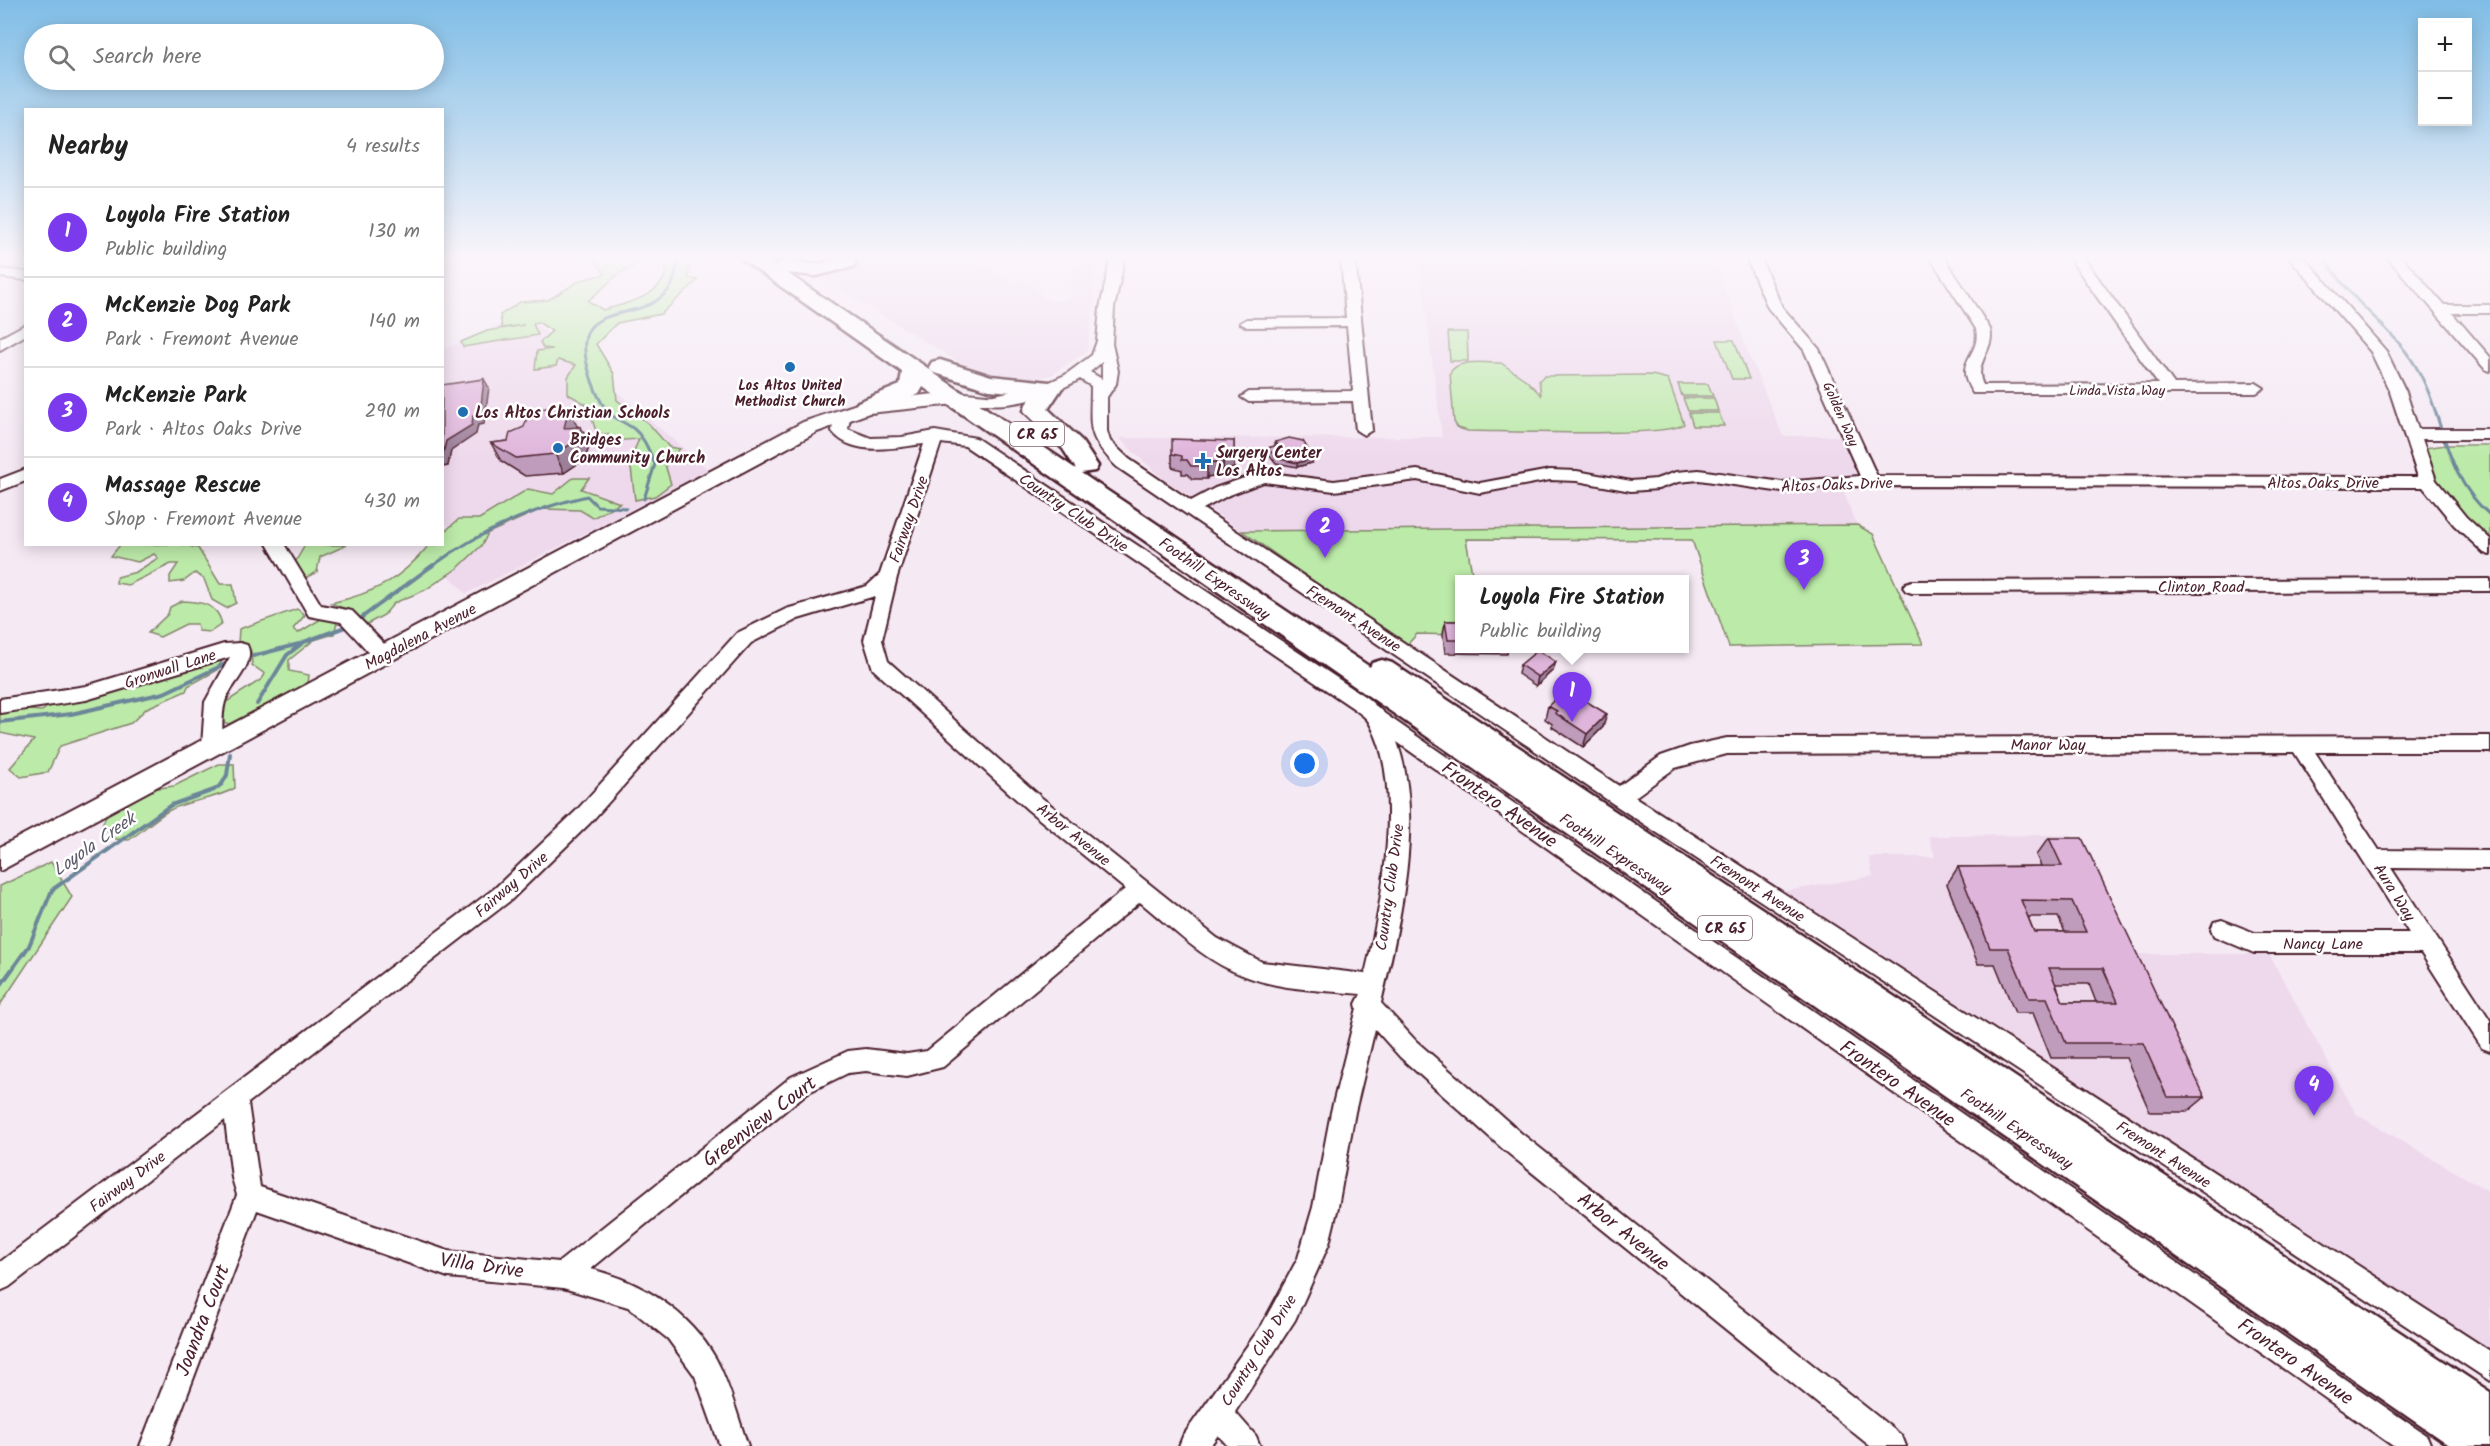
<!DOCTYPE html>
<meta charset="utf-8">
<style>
body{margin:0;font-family:Kalam,sans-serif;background:#f6f6f6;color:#222}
.controls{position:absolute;right:18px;top:18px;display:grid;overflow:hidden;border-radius:0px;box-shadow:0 3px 15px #0003}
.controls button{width:54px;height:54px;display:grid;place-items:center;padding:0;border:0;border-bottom:2px solid #e0e0e0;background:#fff;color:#222;font:30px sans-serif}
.you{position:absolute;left:1305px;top:764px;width:21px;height:21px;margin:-15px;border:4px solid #fff;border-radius:50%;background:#1a73e8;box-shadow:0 0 0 9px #1a73e833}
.badge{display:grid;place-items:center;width:39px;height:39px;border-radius:50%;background:#7c3aed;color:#fff;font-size:20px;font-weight:700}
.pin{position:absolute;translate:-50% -50px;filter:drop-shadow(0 2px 3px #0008)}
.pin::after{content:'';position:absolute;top:32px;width:21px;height:18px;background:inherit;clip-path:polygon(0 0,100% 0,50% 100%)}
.popup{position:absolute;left:1455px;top:575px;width:234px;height:78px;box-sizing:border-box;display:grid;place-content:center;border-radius:0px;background:#fff;filter:drop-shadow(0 2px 4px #0005);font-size:20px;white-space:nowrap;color:#767676}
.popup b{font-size:22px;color:#222}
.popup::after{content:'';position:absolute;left:50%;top:100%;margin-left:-12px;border:12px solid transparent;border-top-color:#fff}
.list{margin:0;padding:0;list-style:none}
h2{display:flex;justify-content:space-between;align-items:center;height:78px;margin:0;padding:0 24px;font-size:26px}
h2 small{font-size:20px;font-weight:400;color:#767676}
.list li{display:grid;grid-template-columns:39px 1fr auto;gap:18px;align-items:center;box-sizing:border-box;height:90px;padding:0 24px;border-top:2px solid #e0e0e0}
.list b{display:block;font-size:22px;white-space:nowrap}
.list p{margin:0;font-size:20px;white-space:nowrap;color:#767676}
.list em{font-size:20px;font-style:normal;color:#767676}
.icon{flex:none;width:33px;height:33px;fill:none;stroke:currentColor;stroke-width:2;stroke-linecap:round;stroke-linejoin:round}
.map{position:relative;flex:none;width:2490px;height:1446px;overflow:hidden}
.search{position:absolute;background:#fff;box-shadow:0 3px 15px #0003;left:24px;top:24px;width:420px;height:66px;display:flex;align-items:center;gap:15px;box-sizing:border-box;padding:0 21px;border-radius:33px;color:#767676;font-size:22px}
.panel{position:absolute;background:#fff;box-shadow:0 3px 15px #0003;left:24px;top:108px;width:420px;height:438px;border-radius:0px}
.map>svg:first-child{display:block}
.built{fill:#eed9ec}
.green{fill:#bceaa9;stroke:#83846a;stroke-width:1.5}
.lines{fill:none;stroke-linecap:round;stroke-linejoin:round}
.stream-far2{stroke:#6c8699;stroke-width:3}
.stream-far1{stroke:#6c8699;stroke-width:4}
.stream{stroke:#6c8699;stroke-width:4.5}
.minor-casing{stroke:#4a1f2b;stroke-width:4}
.major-casing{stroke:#4a1f2b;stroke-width:4}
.highway-casing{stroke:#4a1f2b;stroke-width:5}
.minor{fill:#fff;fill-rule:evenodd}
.major{fill:#fff;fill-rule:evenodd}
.highway{fill:#fff;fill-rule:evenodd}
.wall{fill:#c09cbc;stroke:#4a1f2b;stroke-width:1.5;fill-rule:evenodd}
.shaded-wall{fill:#9c7f99;stroke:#4a1f2b;stroke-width:1.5}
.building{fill:#dfb5db;stroke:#4a1f2b;stroke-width:1.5;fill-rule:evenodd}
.poi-dot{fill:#1f6fb2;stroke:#fff;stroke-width:2}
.labels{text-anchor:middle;stroke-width:5;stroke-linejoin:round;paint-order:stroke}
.far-poi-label{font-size:14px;font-weight:bold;fill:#4a1f2b;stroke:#fff}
.far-street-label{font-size:14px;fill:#4a1f2b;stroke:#fff}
.shield{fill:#fff;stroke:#80626b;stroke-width:1.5}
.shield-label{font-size:15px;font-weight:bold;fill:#4a1f2b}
.poi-label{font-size:16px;font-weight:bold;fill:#4a1f2b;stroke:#fff;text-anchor:start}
.street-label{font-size:16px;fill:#4a1f2b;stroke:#fff}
.water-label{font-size:18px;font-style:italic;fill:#5e5b6b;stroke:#fff}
.near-street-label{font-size:20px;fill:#4a1f2b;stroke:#fff}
</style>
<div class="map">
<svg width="2490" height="1446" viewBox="0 0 2490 1446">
<rect width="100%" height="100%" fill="#f5e9f4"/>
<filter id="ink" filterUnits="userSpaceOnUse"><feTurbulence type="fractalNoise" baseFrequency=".0167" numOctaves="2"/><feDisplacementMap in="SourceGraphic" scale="12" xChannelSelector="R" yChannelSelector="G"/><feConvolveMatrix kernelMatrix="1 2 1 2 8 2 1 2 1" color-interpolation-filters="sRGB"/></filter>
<g filter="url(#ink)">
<!-- built -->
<g class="built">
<polygon points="787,257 970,257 1013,284 1020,280 1036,287 1042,297 1053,301 1069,300 1074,259 1084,259 1095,263 1094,302 1087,351 1051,375 1004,384 980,375"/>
<polygon points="1714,258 1749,355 1783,436 1845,436 1874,486 1841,486 1857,525 1242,531 1162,478 1119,438 1442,437 1419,259"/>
<polygon points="525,314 709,470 466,594 445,571 470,545 443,521 442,350"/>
<polygon points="2071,835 2128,954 2269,954 2356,1114 2490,1192 2490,1361 1780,892 1873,876 1869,857 1935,857 1929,836"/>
</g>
<!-- green -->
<g class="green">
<path d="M 582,257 L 619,257 L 620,261 L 651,257 L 620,273 L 588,301 L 603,310 C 629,303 674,294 665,257 L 692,257 L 688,278 L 698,280 L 661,314 L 617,323 L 596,344 L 614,374 L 617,400 L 649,424 L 669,447 L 680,449 L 664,461 L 671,484 L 655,496 L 635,500 L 630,460 L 639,439 L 610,441 L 608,434 L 597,434 L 590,413 L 591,407 L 568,394 L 568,377 L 576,365 L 558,360 L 556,366 L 535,369 L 537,351 L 553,349 L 543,348 L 540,342 L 552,331 L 538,322 L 533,324 L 538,335 L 463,347 L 461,342 L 487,331 L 524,325 L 502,328 L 500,315 L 520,302 L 548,300 L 581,280 L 605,274 L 593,259 Z"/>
<polygon points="1448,332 1467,332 1468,361 1450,361"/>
<polygon points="1717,340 1734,340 1749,379 1732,379"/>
<path d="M 1501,363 L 1526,380 L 1541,395 L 1539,380 L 1545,376 L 1652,375 L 1668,379 L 1684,424 C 1669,438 1500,431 1468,431 L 1458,428 L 1454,422 L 1450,373 C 1457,358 1486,363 1501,363 Z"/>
<polygon points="1678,384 1708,384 1713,396 1682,396"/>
<polygon points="1683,398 1714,398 1718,411 1688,411"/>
<polygon points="1689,413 1719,413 1724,426 1693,426"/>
<polygon points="2446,445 2490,445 2490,545 2460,521 2417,449"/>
<path d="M 573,478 L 589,478 L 581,489 L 620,503 L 593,518 L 580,510 L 542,509 L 488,533 L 482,545 L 458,568 L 425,590 L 394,603 L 384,615 L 367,624 L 352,612 L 331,603 C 375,593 400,580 429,545 L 442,544 L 443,533 L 459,519 L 479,519 L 528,489 L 553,494 Z"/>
<polygon points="1857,525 1873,534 1923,644 1729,647 1692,540 1466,539 1473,579 1460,580 1459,635 1417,634 1406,646 1242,531"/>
<polygon points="179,544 198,548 220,584 233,584 236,603 226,608 212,600 204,579 195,573 184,581 170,583 170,576 178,564 171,564 128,585 116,583 117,577 136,572 158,558 154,554 138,562 111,556 120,545"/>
<polygon points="305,545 347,545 320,557 317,572 303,579 292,568"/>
<path d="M 182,601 C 201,602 217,603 222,624 L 210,632 L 199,631 L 197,624 L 186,624 L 160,637 L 148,633 L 168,614 L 170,607 Z"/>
<polygon points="297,609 305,615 293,629 298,633 324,617 337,622 334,634 314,640 289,660 289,671 309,675 308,684 229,724 217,720 220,706 262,679 265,674 252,665 251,651 238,643 239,629"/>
<polygon points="213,661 222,661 216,671 188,686 186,691 147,708 131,723 60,746 48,772 21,777 10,768 34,740 0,733 0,705 11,709 42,711 58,699"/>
<path d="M 219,764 L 234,764 L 235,788 C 215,800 190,799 168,811 C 157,817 141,832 129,840 L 116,839 L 102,826 L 107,813 L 152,789 L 174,786 Z"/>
<polygon points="51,862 72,897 0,1005 0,886"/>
</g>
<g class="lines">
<!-- stream-far2 -->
<g class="stream-far2">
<path d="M 2323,257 C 2334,272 2345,287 2357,300 C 2377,321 2400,340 2415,365 C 2446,416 2441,473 2490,515"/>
<path d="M 644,499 L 655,464 C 649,452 645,438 634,429 C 625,422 614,419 607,411 C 598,399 592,383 588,368 C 568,295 642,328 670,288 C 676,280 676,267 678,257"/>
<path d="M 431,567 C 478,532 531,509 587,496 L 597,506 L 626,508"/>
</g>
<!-- stream-far1 -->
<g class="stream-far1">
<polyline points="361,618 433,565"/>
<polyline points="253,656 299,644"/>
<polyline points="257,704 287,655 304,642 345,627"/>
<polyline points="0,722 71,714 164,693 225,664"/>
<polyline points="22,956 29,946 52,890 171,805 214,790 222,784 227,775 230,754"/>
</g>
<!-- stream -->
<polyline class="stream" points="0,986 23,954"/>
<!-- minor casing -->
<g class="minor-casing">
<g id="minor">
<path d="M 1111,257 L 1125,257 L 1114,308 L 1112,344 L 1118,371 L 1116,384 L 1107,397 L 1107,431 L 1110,441 L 1129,459 L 1191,501 L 1215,488 L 1262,472 L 1334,481 L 1417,470 L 1480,483 L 1550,470 L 1577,471 L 1631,481 L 1656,479 L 1676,472 L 1699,470 L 1782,482 L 1860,476 L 1804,350 L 1768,308 L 1746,257 L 1760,257 L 1782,307 L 1819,349 L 1877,476 L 2418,477 L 2390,392 L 2371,352 L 2289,257 L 2304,257 L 2386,351 L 2406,392 L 2418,429 L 2490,429 L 2490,439 L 2422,439 L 2436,480 L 2466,517 L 2490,539 L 2490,555 L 2484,553 L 2454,525 L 2423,487 L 1833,486 L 1782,492 L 1699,480 L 1678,482 L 1658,489 L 1631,491 L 1577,481 L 1550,480 L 1480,493 L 1417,480 L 1334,491 L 1264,482 L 1227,496 L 1203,509 L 1619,786 L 1661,756 L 1690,746 L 1727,738 L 2490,736 L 2490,752 L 2315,752 L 2379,850 L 2490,851 L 2490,869 L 2391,868 L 2490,1020 L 2490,1051 L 2482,1048 L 2421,953 L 2254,953 L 2214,936 L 2211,929 L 2214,922 L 2222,920 L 2255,933 L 2409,933 L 2294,752 L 1727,754 L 1675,768 L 1635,797 L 2490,1351 L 2490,1381 L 1612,803 L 1117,467 C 1085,434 1091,430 1091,386 L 1080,379 C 1058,392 1010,410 984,403 L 982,400 L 984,397 L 1043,385 L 1065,375 L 1092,355 L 1097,341 L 1100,308 ZM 1102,362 L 1102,379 L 1090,372 Z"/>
<polygon points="1341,257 1355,257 1372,430 1364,435 1356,430 1353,401 1249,402 1241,397 1249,392 1353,391 1347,326 1247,327 1240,323 1247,319 1346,318"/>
<path d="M 1930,257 L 1944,257 L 1990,329 C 1996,349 1972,363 1983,385 L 2158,384 L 2069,257 L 2083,257 L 2174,384 L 2256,383 L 2264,388 L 2256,393 L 1973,393 C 1951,361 1982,355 1976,329 Z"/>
<polygon points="2387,257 2402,257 2444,305 2490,305 2490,313 2452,313 2490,357 2490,371 2485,369"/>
<polygon points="0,269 26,272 26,280 0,277"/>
<polygon points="26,324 26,335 0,350 0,338"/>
<path d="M 842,413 L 850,418 L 848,429 L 871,438 L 902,437 L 935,431 L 976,438 L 1367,698 L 1385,714 L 2427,1436 L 2431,1446 L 2393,1446 L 1397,742 C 1425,820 1399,925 1381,1003 L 1416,1041 L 1521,1133 L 1902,1436 L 1906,1446 L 1870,1446 L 1503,1149 L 1400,1057 L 1375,1029 L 1355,1112 L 1338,1207 L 1329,1244 L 1295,1320 L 1235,1412 L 1256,1436 L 1260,1446 L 1228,1446 L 1218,1435 L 1210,1446 L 1179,1446 L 1183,1436 L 1262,1325 L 1298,1258 L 1313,1207 L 1331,1112 L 1357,1008 L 1356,1004 L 1361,994 C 1321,990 1279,990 1242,975 C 1203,960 1172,928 1140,902 L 943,1067 L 907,1076 L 866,1071 L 848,1073 L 807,1093 L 591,1269 C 642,1282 689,1311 716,1359 C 730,1385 738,1418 748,1446 L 720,1446 L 695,1376 L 668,1339 L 628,1307 L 563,1288 L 448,1277 L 257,1210 L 168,1446 L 140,1446 L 237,1195 L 232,1178 L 225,1120 L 9,1287 L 0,1291 L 0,1262 L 495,888 L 576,811 L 737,633 L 786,609 L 867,586 L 880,574 L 924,444 C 897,447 852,458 832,431 L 834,418 ZM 941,443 L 965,446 L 1353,708 C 1359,713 1367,717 1370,724 C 1405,785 1381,908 1365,974 L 1262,962 L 1217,938 L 1042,798 L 888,661 L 882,640 L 897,577 ZM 875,596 L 864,640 L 873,669 L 1028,810 L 1125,889 L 927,1051 L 907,1054 L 866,1049 L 848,1051 L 791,1077 L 559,1262 L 448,1251 L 260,1187 L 248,1103 L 511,900 L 590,823 L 751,643 L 798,619 Z"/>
<polygon points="26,469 26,481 0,491 0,479"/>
<polygon points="267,544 284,544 321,605 352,611 390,650 392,655 390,660 376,660 341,622 309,616"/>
<polygon points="2490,579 2490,591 1912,593 1906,591 1903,587 1906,583 1912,581"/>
<path d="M 240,643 L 247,645 C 257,664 230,685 225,702 C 221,715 223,733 222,746 L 219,751 L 212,754 L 205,751 L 202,746 L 205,702 L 230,657 L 86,700 L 0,713 L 0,699 L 86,686 L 224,644 Z"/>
</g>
</g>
<!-- major casing -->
<g class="major-casing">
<polygon id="major" points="955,392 997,396 1000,400 997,404 955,404 869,413 817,432 0,871 0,847 803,422 866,401"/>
</g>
<!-- highway casing -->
<g class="highway-casing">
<path id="highway" d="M 739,257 L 763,257 L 776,266 C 785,256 802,264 814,264 C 828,264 840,255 853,259 L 856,263 L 853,267 L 816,276 L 787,273 L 932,371 L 929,367 L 932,362 L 940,360 L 991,376 L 1059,383 L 1062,388 L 1048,409 L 1080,439 L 1098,466 L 1095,471 L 1081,473 L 1370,667 L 1372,663 L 1382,660 L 1392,663 L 2490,1392 L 2490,1446 L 2450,1446 L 923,387 L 919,394 L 874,412 L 858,412 L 854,407 L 858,402 L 900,385 L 902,372 ZM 932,372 L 989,390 L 1034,394 L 1026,404 L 1024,411 L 1063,449 L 1076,469 Z"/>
</g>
<!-- minor -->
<use href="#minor" class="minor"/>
<!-- major -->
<use href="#major" class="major"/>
<!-- highway -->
<use href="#highway" class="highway"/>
</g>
<!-- wall -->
<g class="wall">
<polygon points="577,426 581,427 589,445 586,458 564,473 525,476 501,461 491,443 508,441"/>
<polygon points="1234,441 1234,468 1223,471 1223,474 1207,477 1207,479 1192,479 1188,474 1182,474 1182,470 1172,467 1172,454"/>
<polygon points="1275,442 1312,463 1297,467 1276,463 1268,453 1268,448 1275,446"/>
<polygon points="1445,621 1460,621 1460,648 1508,648 1507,654 1445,653 1443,635"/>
<polygon points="1520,665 1553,670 1536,686 1518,674"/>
<polygon points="1548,706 1603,727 1583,747 1552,727 1552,724 1545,719"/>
<path d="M 2049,838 L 2205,1097 L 2187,1112 L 2150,1112 L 2126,1058 L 2051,1058 L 2033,1013 L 2015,1013 L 1995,964 L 1978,964 L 1947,884 L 1958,867 L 2041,866 L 2036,855 ZM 2028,917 L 2058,917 L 2065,932 L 2034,932 ZM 2056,984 L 2089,984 L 2096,1002 L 2063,1002 Z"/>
</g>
<!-- shaded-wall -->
<g class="shaded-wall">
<polygon points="484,379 489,388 484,424 478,425 476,434 451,451 448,466 442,467 442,457 446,441 473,416"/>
<polygon points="569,408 577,426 573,443 581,427 589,445 586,458 564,473 555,454"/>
<polygon points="1234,441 1234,468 1223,471 1223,457"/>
<polygon points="1313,458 1312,463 1297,467 1297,463"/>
<polygon points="1223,461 1223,474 1207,477 1207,463"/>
<polygon points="1556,662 1553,670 1536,686 1538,677"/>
<polygon points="1607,714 1603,727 1583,747 1587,734"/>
</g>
<!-- building -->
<g class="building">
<polygon points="484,379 480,415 473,416 472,425 446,441 442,457 442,385"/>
<polygon points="550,407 569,408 564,428 581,427 578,440 555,454 516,458 491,443 508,441 510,433 524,427 529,412"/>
<polygon points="1289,438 1303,441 1313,458 1297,463 1276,458 1268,448 1278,445 1275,442"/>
<polygon points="1172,439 1234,441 1234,455 1223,457 1223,461 1207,463 1206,466 1191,466 1187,460 1182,460 1182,456 1172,454"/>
<polygon points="1445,621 1460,621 1460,640 1448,640"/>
<polygon points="1538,650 1556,662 1538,677 1520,665"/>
<polygon points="1566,689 1607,714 1587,734 1555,713 1557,711 1548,706"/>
<path d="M 2049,838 L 2082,838 L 2205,1097 L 2167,1097 L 2143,1043 L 2066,1043 L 2047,998 L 2029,998 L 2008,948 L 1990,948 L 1958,867 L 2062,866 ZM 2021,900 L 2072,901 L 2086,932 L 2034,932 ZM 2049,968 L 2103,968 L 2118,1002 L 2063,1002 Z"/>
</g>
</g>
<!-- sky -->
<linearGradient id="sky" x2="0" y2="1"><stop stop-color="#7fbde6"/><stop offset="0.56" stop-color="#faf5fa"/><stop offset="1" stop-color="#faf5fa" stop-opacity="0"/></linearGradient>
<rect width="2490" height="460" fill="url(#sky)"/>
<!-- markers -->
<g class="poi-dot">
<circle cx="790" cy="367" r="6"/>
<circle cx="463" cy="412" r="6"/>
<circle cx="558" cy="448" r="6"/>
<path d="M1200 452h6v6h6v6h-6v6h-6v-6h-6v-6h6z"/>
</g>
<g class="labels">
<!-- far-poi labels -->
<g class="far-poi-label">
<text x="790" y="390">Los Altos United<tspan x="790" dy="16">Methodist Church</tspan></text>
</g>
<!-- far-street labels -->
<g class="far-street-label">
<text x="2117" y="395">Linda Vista Way</text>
<text transform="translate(1841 414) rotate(66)" y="5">Golden Way</text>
</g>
<!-- shield labels -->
<g class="shield">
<rect x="1010" y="422" width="54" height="24" rx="4.5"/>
<rect x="1698" y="916" width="54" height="24" rx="4.5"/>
</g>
<g class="shield-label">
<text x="1037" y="439">CR G5</text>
<text x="1725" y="933">CR G5</text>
</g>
<!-- poi labels -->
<g class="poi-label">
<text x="475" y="418">Los Altos Christian Schools</text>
<text x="570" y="445">Bridges<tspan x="570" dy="18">Community Church</tspan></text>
<text x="1216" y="458">Surgery Center<tspan x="1216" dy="18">Los Altos</tspan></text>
</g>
<!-- street labels -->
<g class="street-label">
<text x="2323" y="488">Altos Oaks Drive</text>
<text transform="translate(1837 484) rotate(-2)" y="6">Altos Oaks Drive</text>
<text transform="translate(1074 512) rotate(34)" y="6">Country Club Drive</text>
<text transform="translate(908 519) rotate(-71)" y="6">Fairway Drive</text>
<text transform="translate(1215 578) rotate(35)" y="6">Foothill Expressway</text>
<text x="2201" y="592">Clinton Road</text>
<text transform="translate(1354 618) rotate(33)" y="6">Fremont Avenue</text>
<text transform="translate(420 636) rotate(-28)" y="6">Magdalena Avenue</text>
<text transform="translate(170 668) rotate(-18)" y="6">Gronwall Lane</text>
<text x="2048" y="750">Manor Way</text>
<text transform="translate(1074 834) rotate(39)" y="6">Arbor Avenue</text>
<text transform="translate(1616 853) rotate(34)" y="6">Foothill Expressway</text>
<text transform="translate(511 884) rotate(-41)" y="6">Fairway Drive</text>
<text transform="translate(1389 887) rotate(-82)" y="6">Country Club Drive</text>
<text transform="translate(1758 888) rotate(33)" y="6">Fremont Avenue</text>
<text transform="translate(2395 892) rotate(58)" y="6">Aura Way</text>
<text x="2323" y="949">Nancy Lane</text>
<text transform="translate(2017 1128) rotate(34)" y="6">Foothill Expressway</text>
<text transform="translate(2164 1154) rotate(33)" y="6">Fremont Avenue</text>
<text transform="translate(127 1181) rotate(-37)" y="6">Fairway Drive</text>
<text transform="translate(1258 1350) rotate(-58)" y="6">Country Club Drive</text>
</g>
<!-- water labels -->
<g class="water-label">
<text transform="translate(94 844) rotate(-35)" y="6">Loyola Creek</text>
</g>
<!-- near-street labels -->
<g class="near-street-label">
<text transform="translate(1500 804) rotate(35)" y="7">Frontero Avenue</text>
<text transform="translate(1898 1083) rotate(35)" y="7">Frontero Avenue</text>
<text transform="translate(759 1121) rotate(-37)" y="7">Greenview Court</text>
<text transform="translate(1624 1231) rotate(39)" y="7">Arbor Avenue</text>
<text transform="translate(482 1265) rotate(8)" y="7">Villa Drive</text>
<text transform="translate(202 1320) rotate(-69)" y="7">Joandra Court</text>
<text transform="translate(2296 1361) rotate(35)" y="7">Frontero Avenue</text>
</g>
</g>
</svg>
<div class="controls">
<button>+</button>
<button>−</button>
</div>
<div class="you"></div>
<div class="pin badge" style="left:1572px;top:722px">1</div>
<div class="popup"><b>Loyola Fire Station</b>Public building</div>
<div class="pin badge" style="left:1325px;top:558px">2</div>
<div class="pin badge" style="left:1804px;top:590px">3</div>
<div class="pin badge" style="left:2314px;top:1116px">4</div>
<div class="search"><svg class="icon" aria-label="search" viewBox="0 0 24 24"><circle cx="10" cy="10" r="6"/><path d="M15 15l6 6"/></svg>Search here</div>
<section class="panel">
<h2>Nearby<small>4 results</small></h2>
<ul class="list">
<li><span class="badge">1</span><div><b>Loyola Fire Station</b><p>Public building</p></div><em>130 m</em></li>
<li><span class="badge">2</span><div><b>McKenzie Dog Park</b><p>Park · Fremont Avenue</p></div><em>140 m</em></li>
<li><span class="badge">3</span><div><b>McKenzie Park</b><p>Park · Altos Oaks Drive</p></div><em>290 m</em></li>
<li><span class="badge">4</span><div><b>Massage Rescue</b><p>Shop · Fremont Avenue</p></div><em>430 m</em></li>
</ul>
</section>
</div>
